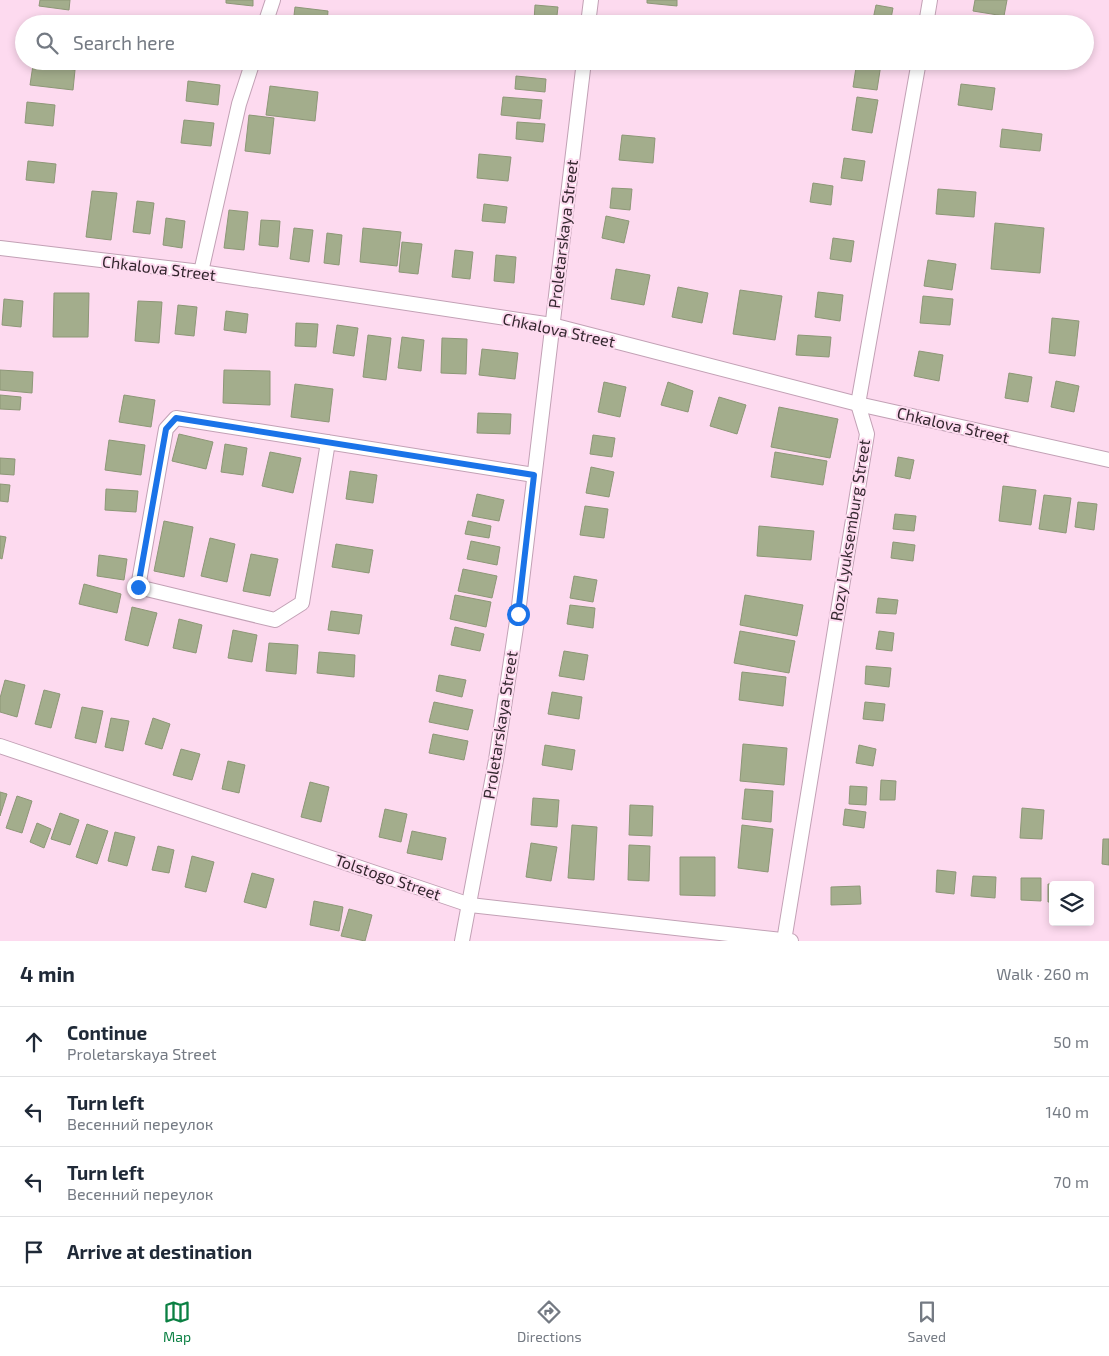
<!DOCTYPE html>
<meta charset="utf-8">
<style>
body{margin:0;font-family:"Exo 2",sans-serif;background:#f2f2f3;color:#1f2937}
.controls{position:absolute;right:15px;bottom:15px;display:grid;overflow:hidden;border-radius:5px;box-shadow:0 2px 8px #0003}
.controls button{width:45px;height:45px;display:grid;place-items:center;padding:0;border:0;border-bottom:1px solid #e0e1e3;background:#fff;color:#1f2937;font:25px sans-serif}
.stop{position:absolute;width:15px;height:15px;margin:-11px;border:4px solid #1a73e8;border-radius:50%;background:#fff}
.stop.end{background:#1a73e8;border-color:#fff;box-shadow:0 1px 5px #0008}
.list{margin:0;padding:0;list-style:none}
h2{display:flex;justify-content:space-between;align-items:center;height:65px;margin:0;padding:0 20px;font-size:21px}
h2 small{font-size:16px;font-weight:400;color:#747a83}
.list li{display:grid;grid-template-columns:32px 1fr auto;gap:15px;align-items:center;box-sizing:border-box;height:70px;padding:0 20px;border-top:1px solid #e0e1e3}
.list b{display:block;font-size:19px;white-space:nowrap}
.list p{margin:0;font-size:16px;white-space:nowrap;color:#747a83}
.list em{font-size:16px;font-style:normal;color:#747a83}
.icon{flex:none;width:28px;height:28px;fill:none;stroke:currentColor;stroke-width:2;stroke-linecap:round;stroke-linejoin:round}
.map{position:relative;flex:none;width:1109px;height:941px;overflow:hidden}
.search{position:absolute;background:#fff;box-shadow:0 2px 8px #0003;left:15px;right:15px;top:15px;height:55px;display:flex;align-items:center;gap:12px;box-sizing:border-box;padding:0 18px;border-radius:28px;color:#747a83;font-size:19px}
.sheet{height:345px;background:#fff}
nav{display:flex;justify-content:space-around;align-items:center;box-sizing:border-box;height:70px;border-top:1px solid #e0e1e3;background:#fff;font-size:14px;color:#747a83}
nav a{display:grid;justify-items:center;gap:2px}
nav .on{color:#0b8043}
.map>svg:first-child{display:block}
.building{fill:#a3ad8c;stroke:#8d9777}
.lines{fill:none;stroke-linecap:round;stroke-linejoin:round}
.street-casing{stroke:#c2a1b5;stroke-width:16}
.street{stroke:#fff;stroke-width:14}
.route{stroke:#1a73e8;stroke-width:6}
.labels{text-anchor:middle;stroke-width:4;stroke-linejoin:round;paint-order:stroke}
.street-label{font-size:16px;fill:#34272f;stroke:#fddaef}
</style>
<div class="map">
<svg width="1109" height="941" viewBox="0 0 1109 941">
<rect width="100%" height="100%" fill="#fddaef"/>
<!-- building -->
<g class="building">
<polygon points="40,0 70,0 69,10 39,6"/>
<polygon points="226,0 253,0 253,6 226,3"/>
<polygon points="647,0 677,0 677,6 647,3"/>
<polygon points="975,0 1007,0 1004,16 973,11"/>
<polygon points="535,5 558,7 556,24 534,21"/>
<polygon points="876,5 893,8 890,24 872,24"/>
<polygon points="295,7 328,11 327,24 293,24"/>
<polygon points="624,61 651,61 650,69 624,66"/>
<polygon points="857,61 881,64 877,90 853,87"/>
<polygon points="33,65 75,70 73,90 30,85"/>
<polygon points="516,76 546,79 545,92 515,89"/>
<polygon points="188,81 220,85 218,105 186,101"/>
<polygon points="961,84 995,88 992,110 958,105"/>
<polygon points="270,86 318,92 315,121 266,115"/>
<polygon points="503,97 542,100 540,119 501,115"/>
<polygon points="857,97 878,100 872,133 852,130"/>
<polygon points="27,102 55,105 53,126 25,123"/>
<polygon points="249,115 274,118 270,154 245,151"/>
<polygon points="184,120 214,123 211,146 181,143"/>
<polygon points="517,122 545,124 543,142 516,139"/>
<polygon points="1002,129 1042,134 1040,151 1000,147"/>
<polygon points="622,135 655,138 653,163 619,160"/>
<polygon points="479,154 511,157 508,181 477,178"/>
<polygon points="844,158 865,161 862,181 841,178"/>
<polygon points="28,161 56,164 54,183 26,180"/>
<polygon points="813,183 833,186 831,205 810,202"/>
<polygon points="612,188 632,189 630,210 610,208"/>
<polygon points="938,189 976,192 974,217 936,214"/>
<polygon points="92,191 117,193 111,240 86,237"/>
<polygon points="137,201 154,203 150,234 133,232"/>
<polygon points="484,204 507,207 505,223 482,221"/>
<polygon points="229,210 248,212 244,250 224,248"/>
<polygon points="606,216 629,221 624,243 602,238"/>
<polygon points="166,218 185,221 182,248 163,245"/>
<polygon points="261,220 280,221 278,247 259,245"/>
<polygon points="995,223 1044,228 1040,273 991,269"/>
<polygon points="294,228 313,230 309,262 290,259"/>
<polygon points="363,228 401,232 397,266 360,262"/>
<polygon points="327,233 342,235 339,265 324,263"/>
<polygon points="833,238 854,241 851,262 830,259"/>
<polygon points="402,242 422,244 418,274 399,272"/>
<polygon points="455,250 473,252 470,279 452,277"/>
<polygon points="496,255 516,257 514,283 494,281"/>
<polygon points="928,260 956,264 952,290 924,286"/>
<polygon points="616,269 650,275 644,305 611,299"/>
<polygon points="678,287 708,293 702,323 672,317"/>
<polygon points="740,290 782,296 775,340 733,334"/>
<polygon points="818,292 843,295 840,321 815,317"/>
<polygon points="54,293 89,293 88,337 53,337"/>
<polygon points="923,296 953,299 950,325 920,323"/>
<polygon points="4,299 23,301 21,327 2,325"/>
<polygon points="138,301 162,302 159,343 135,341"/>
<polygon points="178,305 197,307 194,336 175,334"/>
<polygon points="226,311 248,314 246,333 224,330"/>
<polygon points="1052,318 1079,321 1075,356 1049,353"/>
<polygon points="296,323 318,324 316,347 295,346"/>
<polygon points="337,325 358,328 354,356 333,353"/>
<polygon points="368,335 391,338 386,380 363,377"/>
<polygon points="798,335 831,337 829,357 796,355"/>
<polygon points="402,337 424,340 421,371 398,368"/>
<polygon points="442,338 467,339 466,374 441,373"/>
<polygon points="482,349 518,353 515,379 479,375"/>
<polygon points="919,351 943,355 939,381 914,376"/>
<polygon points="0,370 33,372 32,393 0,390"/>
<polygon points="224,370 270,371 270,405 223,403"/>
<polygon points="1009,373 1032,377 1028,402 1005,398"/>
<polygon points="1056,381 1079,386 1074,412 1051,407"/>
<polygon points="604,382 626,387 620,417 598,412"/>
<polygon points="668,382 693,391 688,412 661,405"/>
<polygon points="295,384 333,389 329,422 291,417"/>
<polygon points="0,395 21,397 20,410 0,409"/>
<polygon points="124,395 155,400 151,427 119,422"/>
<polygon points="719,397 746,405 737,434 710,426"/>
<polygon points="779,407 838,419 830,458 771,447"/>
<polygon points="478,413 511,414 510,434 477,433"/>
<polygon points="179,434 213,442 206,469 172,461"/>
<polygon points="593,435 615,438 612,457 590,454"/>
<polygon points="109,440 145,445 141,475 105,470"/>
<polygon points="225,444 247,448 243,475 221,472"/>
<polygon points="270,452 301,458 293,493 262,486"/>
<polygon points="775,452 827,461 823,485 771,477"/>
<polygon points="898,457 914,460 910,479 895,476"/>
<polygon points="0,458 15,459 14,475 0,474"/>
<polygon points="591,467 614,472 609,497 586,493"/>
<polygon points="350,471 377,475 373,503 346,499"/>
<polygon points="0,484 10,485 8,502 0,501"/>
<polygon points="1003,486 1036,490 1031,525 999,521"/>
<polygon points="106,489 138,491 136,512 105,510"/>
<polygon points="477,494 504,500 499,521 472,516"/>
<polygon points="1044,495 1071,498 1066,533 1039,529"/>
<polygon points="1078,502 1097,504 1094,530 1075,527"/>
<polygon points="585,506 608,509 604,538 580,535"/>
<polygon points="895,514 916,516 914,531 893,529"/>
<polygon points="164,521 193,527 184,577 154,571"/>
<polygon points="468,521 491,526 489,538 465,534"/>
<polygon points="759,526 814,531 811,560 757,556"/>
<polygon points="0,536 6,537 2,559 0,558"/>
<polygon points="210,538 235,544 227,582 201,576"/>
<polygon points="471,541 500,547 497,565 467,559"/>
<polygon points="893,542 915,545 913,561 891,558"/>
<polygon points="336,544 373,550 369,573 332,567"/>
<polygon points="251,554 278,559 270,596 243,591"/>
<polygon points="99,555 127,559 124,580 97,576"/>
<polygon points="463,569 497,576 492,598 458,591"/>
<polygon points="574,576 597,580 593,602 570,598"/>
<polygon points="84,584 121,594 117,613 79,604"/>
<polygon points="455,595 491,602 486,627 450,619"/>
<polygon points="745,595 803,605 797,636 740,625"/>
<polygon points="878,598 898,600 896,614 876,613"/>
<polygon points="570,605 595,608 593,628 567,624"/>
<polygon points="132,607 157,613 148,646 125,640"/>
<polygon points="331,611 362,615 359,634 328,630"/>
<polygon points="179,619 202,625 196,653 173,648"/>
<polygon points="455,627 484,634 480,651 451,645"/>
<polygon points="233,630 257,635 252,662 228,658"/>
<polygon points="740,631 795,641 789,673 734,663"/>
<polygon points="879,631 894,633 892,651 876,649"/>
<polygon points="269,643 298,645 296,674 266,671"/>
<polygon points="564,651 588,655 584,680 559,676"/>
<polygon points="319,652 355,655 354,677 317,673"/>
<polygon points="866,666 891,668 889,687 865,684"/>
<polygon points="742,672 786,677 783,706 739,700"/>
<polygon points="439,675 466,680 462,697 436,691"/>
<polygon points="5,680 25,685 17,717 0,712 0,698"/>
<polygon points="44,690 60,694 51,728 35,724"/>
<polygon points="552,692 582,697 579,719 548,714"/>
<polygon points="434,702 473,710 468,730 429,722"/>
<polygon points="865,702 885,704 883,721 863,719"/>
<polygon points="82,707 103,711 96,743 75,738"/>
<polygon points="111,718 129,721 123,751 105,747"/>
<polygon points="153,718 170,724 162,749 145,744"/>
<polygon points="433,734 468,741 464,760 429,753"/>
<polygon points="743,744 787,748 784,785 740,781"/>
<polygon points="545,745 575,750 572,770 542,765"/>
<polygon points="859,745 876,749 873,766 856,763"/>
<polygon points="181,749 200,754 192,780 173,775"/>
<polygon points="228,761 245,765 239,793 222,789"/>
<polygon points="881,780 896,781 895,800 880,800"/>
<polygon points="310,782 329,787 321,822 301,817"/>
<polygon points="850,786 867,787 866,805 849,804"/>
<polygon points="745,789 773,791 771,822 742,819"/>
<polygon points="0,792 7,794 0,816"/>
<polygon points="17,796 32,801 22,833 6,828"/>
<polygon points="533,798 559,800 557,827 531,825"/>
<polygon points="630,805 653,806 652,836 629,835"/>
<polygon points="1022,808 1044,810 1042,839 1020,838"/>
<polygon points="385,809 407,814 401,842 379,837"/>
<polygon points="845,809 866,812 864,828 843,825"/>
<polygon points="60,813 79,820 70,845 51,839"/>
<polygon points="37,823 51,829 44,848 30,842"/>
<polygon points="87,824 108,831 97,864 76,857"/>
<polygon points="572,825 597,827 594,880 568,878"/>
<polygon points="742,825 773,829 768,872 738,868"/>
<polygon points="412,831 446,838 442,860 407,853"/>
<polygon points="115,832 135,837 127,866 108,861"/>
<polygon points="1103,839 1109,839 1109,865 1102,864"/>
<polygon points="531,843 557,847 551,881 526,877"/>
<polygon points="629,845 650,846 649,881 628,880"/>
<polygon points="158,846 174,850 169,873 152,870"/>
<polygon points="192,856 214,862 206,892 185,887"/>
<polygon points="680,857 715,857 715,896 680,895"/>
<polygon points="937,870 956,872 954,894 936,892"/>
<polygon points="252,873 274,879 266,908 244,902"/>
<polygon points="973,876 996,877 995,898 971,896"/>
<polygon points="1021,878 1041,878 1041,901 1021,900"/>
<polygon points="1048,884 1063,884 1053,885 1053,902 1048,902"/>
<polygon points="860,886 861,904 831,905 831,887"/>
<polygon points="314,901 343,907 339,931 310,925"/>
<polygon points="349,909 372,915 365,941 341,936"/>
</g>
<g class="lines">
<!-- street casing -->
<g class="street-casing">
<g id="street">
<polyline points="265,24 273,0"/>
<polyline points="588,24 591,0"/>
<polyline points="926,24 930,0"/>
<polyline points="0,248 201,272 552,325 858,404 1109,460"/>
<polyline points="201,272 239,104 253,61"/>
<polyline points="328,442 302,603 275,620 138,587 166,429 176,418 534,475"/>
<polyline points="0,746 470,905 791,941"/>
<polyline points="462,941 496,760 518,614 584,61"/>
<polyline points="784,941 867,434 858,404 919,61"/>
</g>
</g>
<!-- street -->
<use href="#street" class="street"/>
</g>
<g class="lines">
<!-- route -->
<polyline class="route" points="138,587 166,429 176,418 534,475 518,614"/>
</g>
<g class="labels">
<!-- street labels -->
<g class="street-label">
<text transform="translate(563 234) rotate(-83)" y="6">Proletarskaya Street</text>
<text transform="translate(159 268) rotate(7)" y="6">Chkalova Street</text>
<text transform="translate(559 330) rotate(12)" y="6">Chkalova Street</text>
<text transform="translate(953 425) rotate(13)" y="6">Chkalova Street</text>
<text transform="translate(850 530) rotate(-81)" y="6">Rozy Lyuksemburg Street</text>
<text transform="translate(500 725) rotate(-81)" y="6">Proletarskaya Street</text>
<text transform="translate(388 877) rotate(19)" y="6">Tolstogo Street</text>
</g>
</g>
</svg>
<div class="controls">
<button><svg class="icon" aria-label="layers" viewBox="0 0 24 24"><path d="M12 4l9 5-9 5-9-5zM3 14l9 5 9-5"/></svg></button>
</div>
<div class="stop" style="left:518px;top:614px"></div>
<div class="stop end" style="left:138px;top:587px"></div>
<div class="search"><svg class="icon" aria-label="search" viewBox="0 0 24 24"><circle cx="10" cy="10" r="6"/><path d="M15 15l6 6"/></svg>Search here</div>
</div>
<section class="sheet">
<h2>4 min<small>Walk · 260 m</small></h2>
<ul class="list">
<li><svg class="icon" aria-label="ahead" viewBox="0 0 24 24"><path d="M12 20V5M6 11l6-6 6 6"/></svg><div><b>Continue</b><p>Proletarskaya Street</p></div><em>50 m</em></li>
<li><svg class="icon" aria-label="left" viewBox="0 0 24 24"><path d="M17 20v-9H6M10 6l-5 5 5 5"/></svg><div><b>Turn left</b><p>Весенний переулок</p></div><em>140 m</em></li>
<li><svg class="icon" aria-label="left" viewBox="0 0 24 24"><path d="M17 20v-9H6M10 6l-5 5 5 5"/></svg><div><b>Turn left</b><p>Весенний переулок</p></div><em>70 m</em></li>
<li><svg class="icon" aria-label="arrive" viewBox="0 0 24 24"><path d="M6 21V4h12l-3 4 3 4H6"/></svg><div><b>Arrive at destination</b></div></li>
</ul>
</section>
<nav>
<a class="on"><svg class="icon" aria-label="map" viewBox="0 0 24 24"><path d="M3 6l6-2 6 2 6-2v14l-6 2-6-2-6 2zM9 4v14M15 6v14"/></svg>Map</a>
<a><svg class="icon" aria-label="directions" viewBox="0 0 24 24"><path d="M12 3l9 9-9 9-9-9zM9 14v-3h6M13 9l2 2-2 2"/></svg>Directions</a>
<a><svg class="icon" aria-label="saved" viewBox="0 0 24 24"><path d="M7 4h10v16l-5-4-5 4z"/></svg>Saved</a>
</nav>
